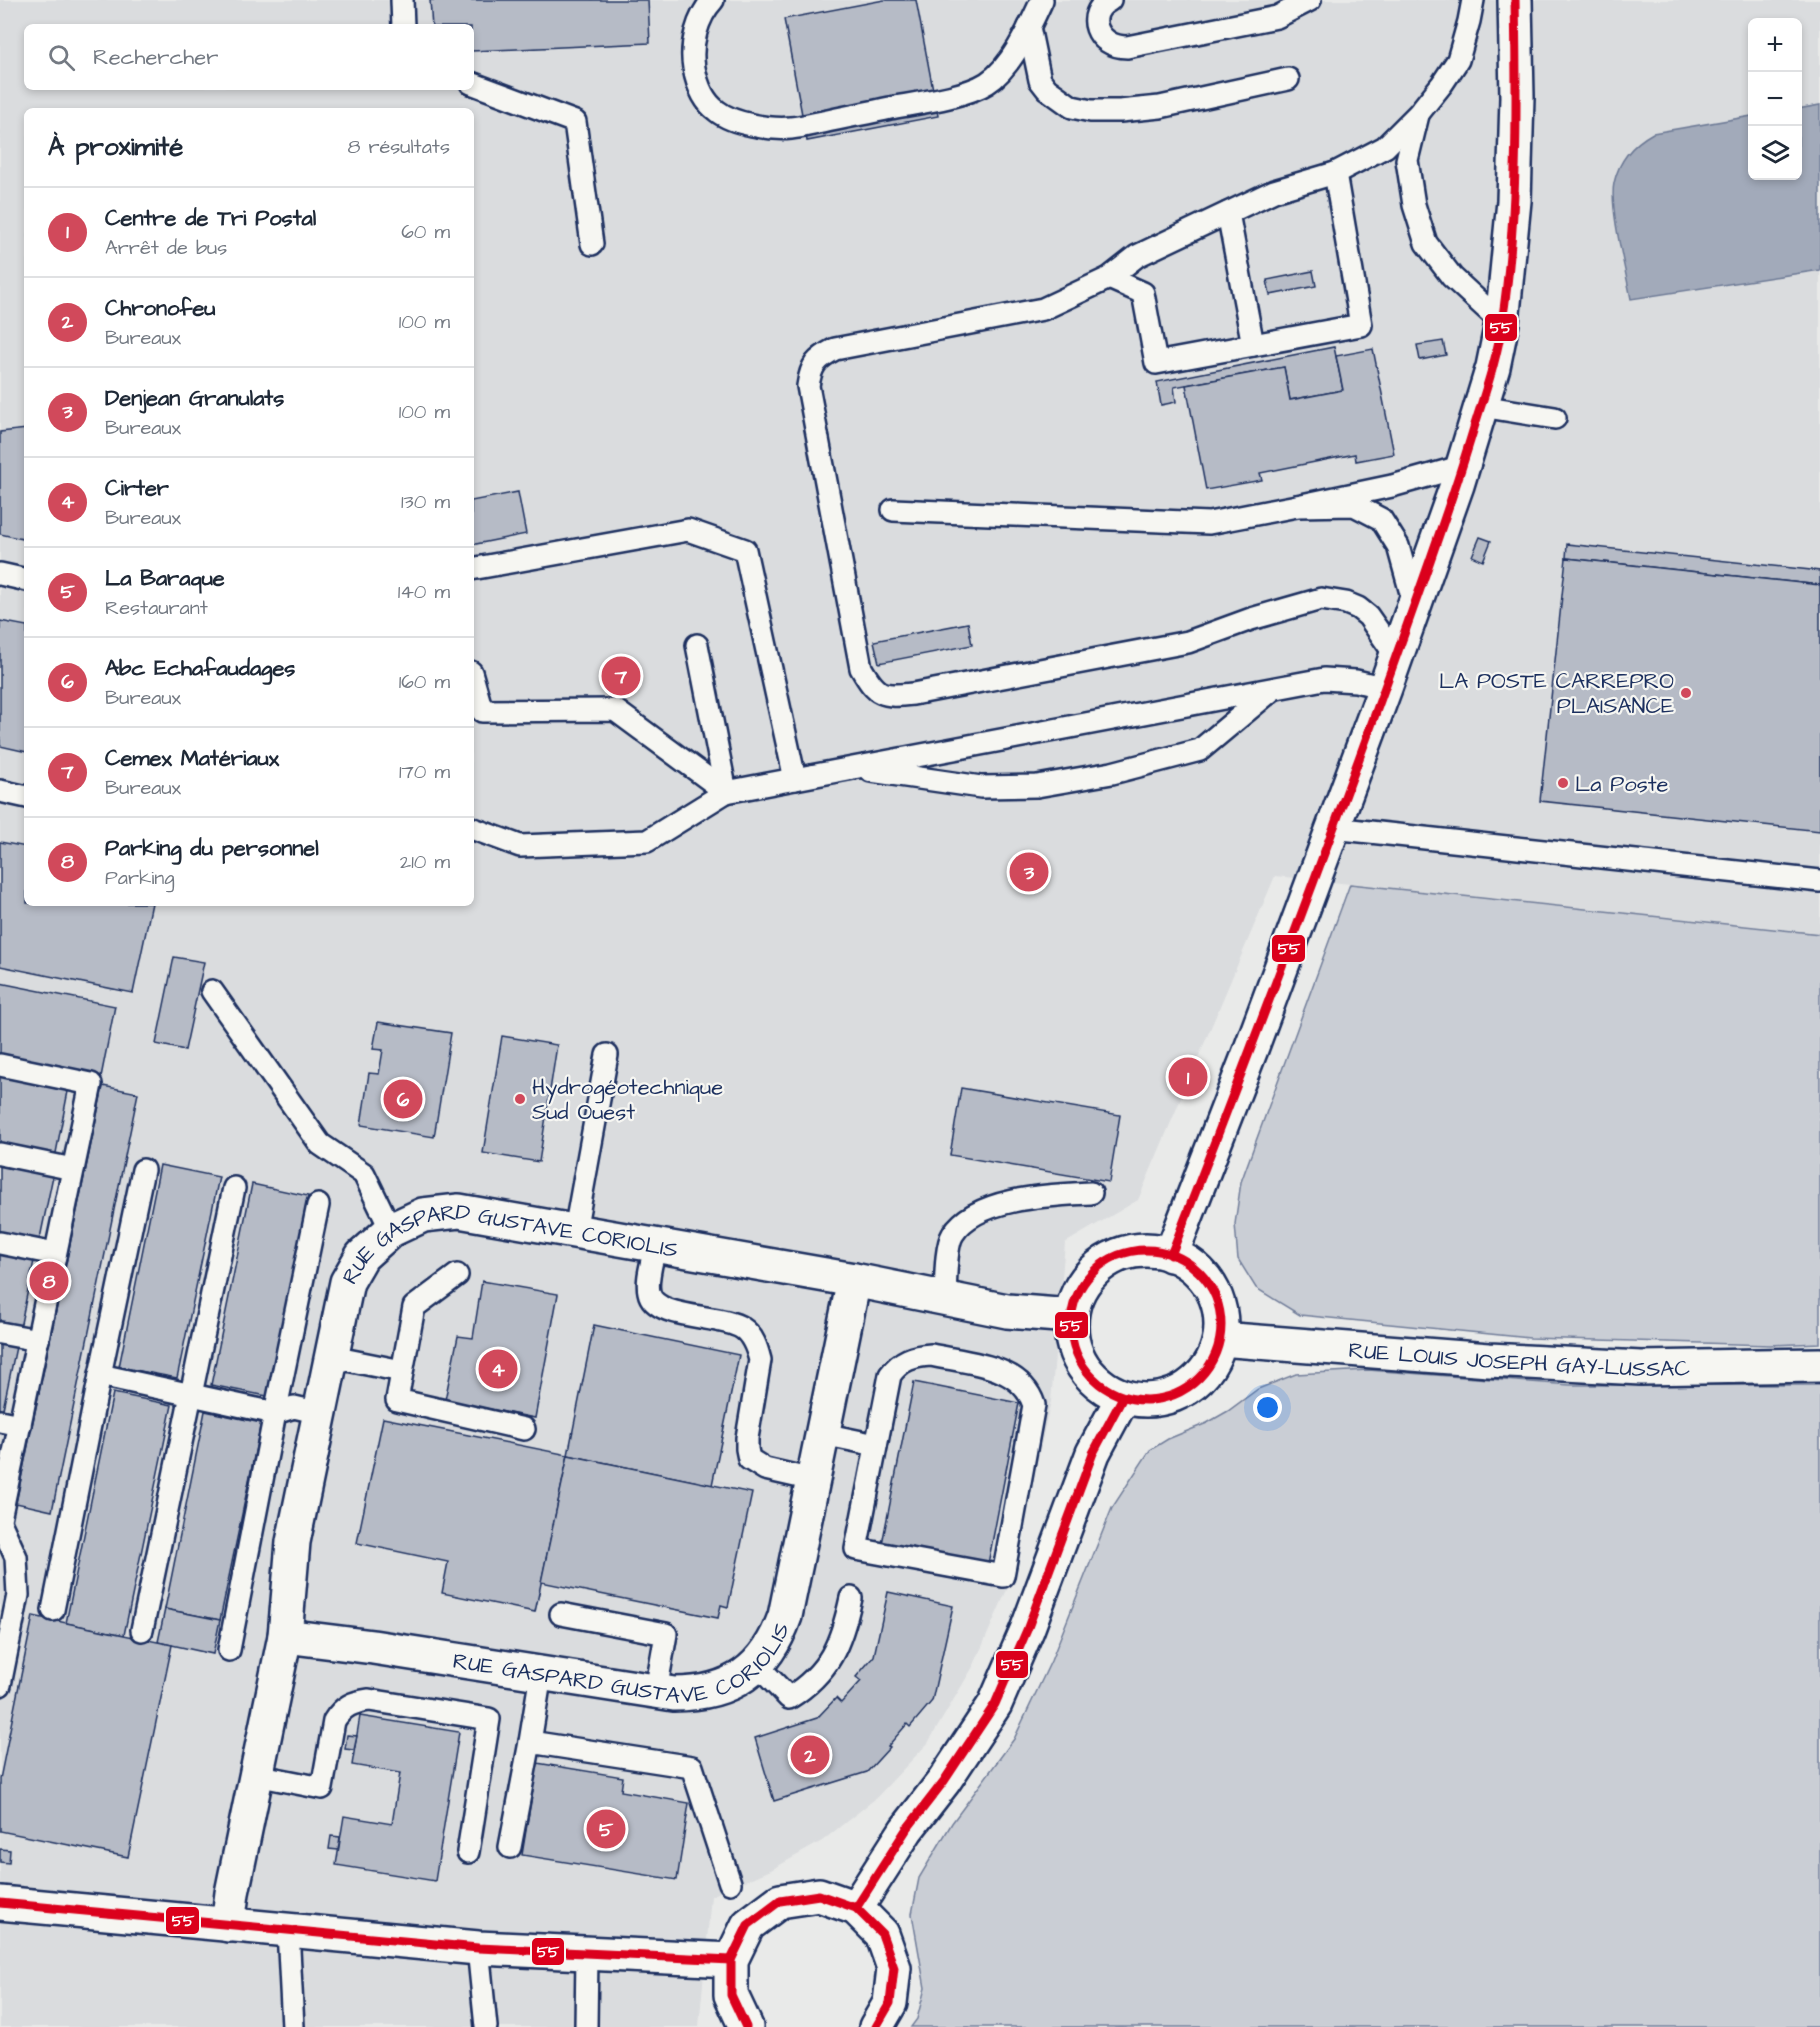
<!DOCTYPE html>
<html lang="fr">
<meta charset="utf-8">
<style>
body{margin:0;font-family:"Architects Daughter",sans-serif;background:#f2f2f3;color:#1f2937}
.controls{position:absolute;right:18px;top:18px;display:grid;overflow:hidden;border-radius:9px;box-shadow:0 3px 9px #0003}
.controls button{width:54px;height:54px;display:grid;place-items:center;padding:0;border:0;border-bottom:2px solid #e0e1e3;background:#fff;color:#1f2937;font:30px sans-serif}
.you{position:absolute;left:1268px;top:1408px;width:21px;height:21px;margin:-15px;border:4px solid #fff;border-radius:50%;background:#1a73e8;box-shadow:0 0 0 9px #1a73e833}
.badge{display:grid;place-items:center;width:39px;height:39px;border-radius:50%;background:#d1495b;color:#fff;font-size:20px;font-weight:700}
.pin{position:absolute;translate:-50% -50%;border:3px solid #fff;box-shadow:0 2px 6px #0006}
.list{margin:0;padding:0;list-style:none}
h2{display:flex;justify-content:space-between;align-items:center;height:78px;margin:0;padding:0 24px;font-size:26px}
h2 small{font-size:20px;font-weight:400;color:#747a83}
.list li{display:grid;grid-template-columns:39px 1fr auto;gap:18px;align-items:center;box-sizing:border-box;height:90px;padding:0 24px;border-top:2px solid #e0e1e3}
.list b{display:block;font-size:22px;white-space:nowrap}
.list p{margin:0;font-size:20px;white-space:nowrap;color:#747a83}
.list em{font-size:20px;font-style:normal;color:#747a83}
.icon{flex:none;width:33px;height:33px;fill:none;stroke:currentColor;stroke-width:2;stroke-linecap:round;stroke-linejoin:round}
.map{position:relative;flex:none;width:1820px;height:2027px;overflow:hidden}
.search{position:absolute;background:#fff;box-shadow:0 3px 9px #0003;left:24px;top:24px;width:450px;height:66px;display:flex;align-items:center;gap:15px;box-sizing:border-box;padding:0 21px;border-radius:9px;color:#747a83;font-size:22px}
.panel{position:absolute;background:#fff;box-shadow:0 3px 9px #0003;left:24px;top:108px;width:450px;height:798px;border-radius:9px}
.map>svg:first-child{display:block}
.built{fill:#dadcde;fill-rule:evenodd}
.green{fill:#caced5;stroke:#727e9a;stroke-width:1.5}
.water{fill:#a2aaba;stroke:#6c7995;stroke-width:1.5}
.building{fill:#b6bbc6;stroke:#1b2f5e;stroke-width:1.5}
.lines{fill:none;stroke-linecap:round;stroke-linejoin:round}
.service-casing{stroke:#1b2f5e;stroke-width:26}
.minor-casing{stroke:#1b2f5e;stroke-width:38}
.tertiary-casing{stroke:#1b2f5e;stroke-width:38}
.service{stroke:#f6f6f2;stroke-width:21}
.minor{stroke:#f6f6f2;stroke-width:33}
.tertiary{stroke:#f6f6f2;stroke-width:33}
.bus-1-casing{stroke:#f6f6f2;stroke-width:14}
.bus-1{stroke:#db001b;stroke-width:9}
.poi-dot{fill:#d1495b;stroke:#f6f6f2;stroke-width:2}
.labels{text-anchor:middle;stroke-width:4.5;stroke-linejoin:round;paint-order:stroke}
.poi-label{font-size:22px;fill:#1b2f5e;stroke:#f6f6f2;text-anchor:start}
.street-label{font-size:22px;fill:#1b2f5e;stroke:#f6f6f2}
.line-badge{stroke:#f6f6f2;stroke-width:2}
.badge-label{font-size:16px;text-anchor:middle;font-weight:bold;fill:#fff}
</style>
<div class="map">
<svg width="1820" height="2027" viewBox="0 0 1820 2027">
<rect width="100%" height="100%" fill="#e9eae9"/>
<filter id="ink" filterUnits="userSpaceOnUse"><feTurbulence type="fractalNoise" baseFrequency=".0167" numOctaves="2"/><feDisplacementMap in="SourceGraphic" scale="12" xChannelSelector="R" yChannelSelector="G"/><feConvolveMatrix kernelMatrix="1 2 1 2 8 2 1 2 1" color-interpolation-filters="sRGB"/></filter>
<g filter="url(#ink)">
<!-- built -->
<path class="built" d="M 0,0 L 1820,0 L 1820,934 L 1275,876 L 1138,1200 L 1065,1243 L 1051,1401 L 1009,1585 L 974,1665 L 928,1743 L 875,1799 L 822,1841 L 771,1870 L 711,1896 L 699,2027 L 0,2027 ZM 1752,22 L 1798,22 L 1798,176 L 1752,176 ZM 27,27 L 471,27 L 471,87 L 27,87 ZM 27,111 L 471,111 L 471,903 L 27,903 Z"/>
<!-- green -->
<g class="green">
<polygon points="1350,884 1820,934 1820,1343 1770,1345 1530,1338 1300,1315 1256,1288 1238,1259 1235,1224 1241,1182"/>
<polygon points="1368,1370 1570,1385 1820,1385 1820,2027 911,2027 917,2019 925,1988 912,1914 919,1878 952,1823 1014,1739 1051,1661 1112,1508 1150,1450 1168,1439 1207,1423 1228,1411 1258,1389 1296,1374"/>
</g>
<!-- water -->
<path class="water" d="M 1820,105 L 1820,270 L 1631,299 C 1626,272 1609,207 1614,183 C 1619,160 1633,144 1653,133 L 1752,116 L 1752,176 L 1798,176 L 1798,109 Z"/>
<!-- building -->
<g class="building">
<polygon points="430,0 648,0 650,43 471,51 471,27 432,27"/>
<polygon points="884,0 916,0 938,116 807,141 784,19"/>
<polygon points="1313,271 1316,286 1270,295 1267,280"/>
<polygon points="1443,341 1446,355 1420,360 1417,345"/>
<polygon points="1334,347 1343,390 1290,400 1284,367 1174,387 1176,402 1161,405 1157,382"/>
<polygon points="1373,349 1394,454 1356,461 1355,454 1260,473 1262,480 1206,490 1186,385 1284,367 1290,400 1343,390 1336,356"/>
<polygon points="27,429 27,540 0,534 0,432"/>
<polygon points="518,492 526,534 471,545 471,501"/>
<polygon points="1480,537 1491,541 1483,561 1472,556"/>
<polygon points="1567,544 1820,571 1820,585 1566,558"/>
<polygon points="1566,558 1820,585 1820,831 1540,801"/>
<polygon points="0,621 27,626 27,752 0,746"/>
<polygon points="968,623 972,645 879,663 874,641"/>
<polygon points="0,842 27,847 27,903 152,903 133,993 0,966"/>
<polygon points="174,957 204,962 185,1050 156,1044"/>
<polygon points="0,983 115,1006 101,1077 0,1056"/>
<polygon points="378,1022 451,1033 434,1137 361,1125 369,1073 379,1074 383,1050 373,1049"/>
<polygon points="502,1036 557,1045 539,1162 483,1153"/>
<polygon points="0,1072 69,1086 55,1158 0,1147"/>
<polygon points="103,1086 138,1093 52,1511 16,1503"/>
<polygon points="961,1088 1120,1115 1109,1182 950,1155"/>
<polygon points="0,1160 54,1171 39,1243 0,1235"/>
<polygon points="160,1165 219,1177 177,1378 119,1367"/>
<polygon points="252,1184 308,1196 267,1396 211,1385"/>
<polygon points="0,1249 35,1256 20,1328 0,1324"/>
<polygon points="482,1281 558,1294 535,1418 445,1400 458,1336 473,1338"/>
<polygon points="594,1325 739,1355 712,1485 568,1455"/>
<polygon points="0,1338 17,1342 2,1414 0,1413"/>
<polygon points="914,1382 1019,1403 988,1564 882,1544"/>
<polygon points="113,1393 172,1405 124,1635 66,1623"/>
<polygon points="205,1411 261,1423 220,1620 165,1609"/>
<polygon points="383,1418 568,1455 535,1612 442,1593 448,1562 357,1543"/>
<polygon points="568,1455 752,1493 728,1607 721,1605 718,1618 541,1582"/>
<polygon points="888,1592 953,1606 932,1701 910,1727 907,1724 888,1746 890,1747 867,1772 774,1801 755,1738 817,1718 836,1698 841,1703 861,1681 856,1677 874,1656"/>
<polygon points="165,1609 220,1620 213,1654 158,1642"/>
<polygon points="33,1616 172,1645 128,1857 0,1831 0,1779"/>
<polygon points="360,1716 459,1732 435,1881 336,1865 344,1816 392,1824 400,1773 352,1765"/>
<polygon points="347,1735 357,1736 354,1750 345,1749"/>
<polygon points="537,1763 623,1777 621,1791 689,1803 677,1880 522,1855"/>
<polygon points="331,1836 340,1837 338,1850 329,1849"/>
<polygon points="0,1849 10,1850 9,1863 0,1862"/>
</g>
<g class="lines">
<!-- service casing -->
<g class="service-casing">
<g id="service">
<polyline points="402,0 403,27"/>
<path d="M 713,0 C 697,17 690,45 694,68 C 697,84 703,101 717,111 C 733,124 771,130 791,128 C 802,127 813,124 823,122 C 845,117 868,113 890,108 C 917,103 965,97 987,83 C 1012,67 1030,26 1042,0"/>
<path d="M 1110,0 C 1084,13 1096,47 1127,47 L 1277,17 L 1310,0"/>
<polyline points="1029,27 1040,80 1047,89 1072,107 1091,111 1120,111 1160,107 1288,79"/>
<polyline points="471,83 575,122 592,244"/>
<polyline points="1418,115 1407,160 1414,205 1426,243 1452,277 1502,323"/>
<polyline points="1228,213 1253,345"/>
<polyline points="1109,278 1143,293 1156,363 1361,325 1335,173"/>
<polyline points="1481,406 1555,418"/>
<polyline points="893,510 1209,523 1297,506"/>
<polyline points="471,569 688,530 745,550 795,779"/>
<polyline points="0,574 27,580"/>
<polyline points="1414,604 1398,546 1381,519 1354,505 1297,506 1392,486 1463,466"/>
<polyline points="697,645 726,792 1324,679 1356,681 1385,688"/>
<path d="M 1396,656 L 1368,616 L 1358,608 L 1346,603 L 1321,599 L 1251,619 L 1188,642 L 913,694 C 882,697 877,696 861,668 L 808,386 C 811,365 816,359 835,349 L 1043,309 L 1109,278 L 1137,256 L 1274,191 L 1335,173 L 1385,147 L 1418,114 L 1442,84 L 1458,60 L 1469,21 L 1473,0"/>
<polyline points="471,672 482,711 615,710 726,792 647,841 520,846 471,828"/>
<polyline points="871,771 981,787 1037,786 1112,773 1200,750 1272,690"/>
<polyline points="0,791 27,797"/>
<polyline points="1333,828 1820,881"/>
<polyline points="212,991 320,1144 364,1174 391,1230"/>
<polyline points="0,1065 91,1084 0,1519"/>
<polyline points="0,1154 73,1169"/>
<polyline points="143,1170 100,1375 275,1413 318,1205"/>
<polyline points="575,1231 607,1055"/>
<polyline points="0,1243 55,1254"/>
<path d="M 655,1246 C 653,1260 646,1278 649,1292 C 654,1320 721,1314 742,1328 C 753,1335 757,1348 760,1360 L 747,1438 L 747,1449 L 749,1459 L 765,1469 L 813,1480"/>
<polyline points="457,1275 414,1307 397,1400 524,1429"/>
<path d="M 945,1298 C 946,1282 945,1247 953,1234 C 976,1197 1052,1195 1091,1193"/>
<polyline points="0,1333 38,1340"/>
<path d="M 931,1355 C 968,1363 1021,1364 1034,1405 L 1003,1576 L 856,1549 L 890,1375 C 901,1360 913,1356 931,1355 Z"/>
<polyline points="332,1357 402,1371"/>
<polyline points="0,1421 20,1425"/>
<polyline points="823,1434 876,1445"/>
<polyline points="0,1522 16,1557 18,1595 0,1685"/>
<polyline points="53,1610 100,1375"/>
<polyline points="561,1614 666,1634 656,1691"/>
<polyline points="142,1630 234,1188"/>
<polyline points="229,1650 275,1413 294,1407 320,1413"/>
<path d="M 757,1665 L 789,1698 C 830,1672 841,1644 851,1598"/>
<polyline points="530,1742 541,1674"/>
<path d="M 256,1775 L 322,1788 L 334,1721 C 343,1706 353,1702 369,1700 L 489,1719 L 468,1852"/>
<polyline points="510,1847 530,1742 692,1767 730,1883"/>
<polyline points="288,1930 293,2027"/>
<polyline points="478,1948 486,2027"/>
<polyline points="586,2027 587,1954"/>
</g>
</g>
<!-- minor casing -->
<g class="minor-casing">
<g id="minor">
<circle cx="1146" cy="1325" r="75"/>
<polyline points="1171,1255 1251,1049 1385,688 1457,485 1493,367 1502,323 1514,201 1517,97 1515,0"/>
<path id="s1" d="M 1220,1339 L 1489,1360 L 1641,1368 L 1820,1365"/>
<path id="s2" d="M 285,1636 L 373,1647 L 674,1694 C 731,1694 766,1670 785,1616 L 854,1280"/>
<polyline points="856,1908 906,1830 944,1781 995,1704 1027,1630 1093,1453 1123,1397"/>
<path id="s3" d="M 228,1925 L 232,1893 L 285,1636 L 293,1542 L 347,1282 L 362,1256 L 391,1230 L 423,1215 L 459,1211 L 854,1280 L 1007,1311 L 1071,1316"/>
</g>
</g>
<!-- tertiary casing -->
<g class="tertiary-casing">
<g id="tertiary">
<polyline points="0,1903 478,1948 731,1960"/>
<polyline points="746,2027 731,1995 731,1960 748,1925 780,1901 819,1895 856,1908 882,1934 894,1968 890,2003 876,2027"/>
</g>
</g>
<!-- service -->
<use href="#service" class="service"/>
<!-- minor -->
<use href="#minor" class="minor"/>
<!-- tertiary -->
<use href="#tertiary" class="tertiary"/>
<!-- bus-1 casing -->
<g class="bus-1-casing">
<g id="bus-1">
<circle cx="1146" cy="1325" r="75"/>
<path d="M 1171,1255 C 1251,1050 1329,844 1403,637 C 1427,569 1452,501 1473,431 C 1484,395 1497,360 1502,323 C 1518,216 1517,108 1515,0"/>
<polyline points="0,1903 478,1948 731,1960"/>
<polyline points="856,1908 906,1830 944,1781 995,1704 1027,1630 1093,1453 1123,1397"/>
<polyline points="746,2027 731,1995 731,1960 748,1925 780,1901 819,1895 856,1908 882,1934 894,1968 890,2003 876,2027"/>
</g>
</g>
<!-- bus-1 -->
<use href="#bus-1" class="bus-1"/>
</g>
</g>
<!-- markers -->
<g class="poi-dot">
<circle cx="1686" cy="693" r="6"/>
<circle cx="1563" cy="783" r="6"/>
<circle cx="520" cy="1099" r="6"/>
</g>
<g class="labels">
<!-- poi labels -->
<g class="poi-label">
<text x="1674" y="688" text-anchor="end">LA POSTE CARREPRO<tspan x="1674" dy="25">PLAISANCE</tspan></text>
<text x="1575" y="791">La Poste</text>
<text x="532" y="1094">Hydrogéotechnique<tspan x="532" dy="25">Sud Ouest</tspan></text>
</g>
<!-- street labels -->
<g class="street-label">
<text dy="8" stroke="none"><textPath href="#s3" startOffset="836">RUE GASPARD GUSTAVE CORIOLIS</textPath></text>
<text dy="8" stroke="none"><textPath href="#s1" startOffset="300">RUE LOUIS JOSEPH GAY-LUSSAC</textPath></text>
<text dy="8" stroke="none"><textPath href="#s2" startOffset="351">RUE GASPARD GUSTAVE CORIOLIS</textPath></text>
</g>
</g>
<g class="line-badge">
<rect x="1484" y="313" width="34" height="29" rx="6" fill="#db001b"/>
<rect x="1271" y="934" width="35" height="29" rx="6" fill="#db001b"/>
<rect x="1054" y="1311" width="35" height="28" rx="6" fill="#db001b"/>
<rect x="995" y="1650" width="34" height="29" rx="6" fill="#db001b"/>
<rect x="165" y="1906" width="35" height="29" rx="6" fill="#db001b"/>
<rect x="531" y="1937" width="34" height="29" rx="6" fill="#db001b"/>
</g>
<g class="badge-label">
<text x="1501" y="333">55</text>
<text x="1289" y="954">55</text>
<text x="1071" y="1331">55</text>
<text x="1012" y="1670">55</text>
<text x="183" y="1926">55</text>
<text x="548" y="1957">55</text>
</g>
</svg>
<div class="controls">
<button>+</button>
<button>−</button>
<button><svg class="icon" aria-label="layers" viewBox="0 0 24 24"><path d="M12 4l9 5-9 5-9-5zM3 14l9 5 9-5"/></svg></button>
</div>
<div class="you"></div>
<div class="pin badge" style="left:1188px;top:1077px">1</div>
<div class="pin badge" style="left:810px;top:1755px">2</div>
<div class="pin badge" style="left:1029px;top:872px">3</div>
<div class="pin badge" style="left:498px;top:1369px">4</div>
<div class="pin badge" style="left:606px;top:1829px">5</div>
<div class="pin badge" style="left:403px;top:1099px">6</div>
<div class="pin badge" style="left:621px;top:676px">7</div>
<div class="pin badge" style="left:49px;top:1281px">8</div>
<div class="search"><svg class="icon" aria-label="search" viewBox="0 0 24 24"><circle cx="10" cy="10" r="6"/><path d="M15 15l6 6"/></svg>Rechercher</div>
<section class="panel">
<h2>À proximité<small>8 résultats</small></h2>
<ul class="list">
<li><span class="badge">1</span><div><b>Centre de Tri Postal</b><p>Arrêt de bus</p></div><em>60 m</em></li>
<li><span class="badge">2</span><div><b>Chronofeu</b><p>Bureaux</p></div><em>100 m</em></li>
<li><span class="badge">3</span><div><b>Denjean Granulats</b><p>Bureaux</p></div><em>100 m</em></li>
<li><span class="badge">4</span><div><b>Cirter</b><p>Bureaux</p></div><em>130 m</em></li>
<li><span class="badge">5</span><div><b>La Baraque</b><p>Restaurant</p></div><em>140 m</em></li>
<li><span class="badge">6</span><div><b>Abc Echafaudages</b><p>Bureaux</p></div><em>160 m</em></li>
<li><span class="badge">7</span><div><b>Cemex Matériaux</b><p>Bureaux</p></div><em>170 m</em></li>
<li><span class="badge">8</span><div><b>Parking du personnel</b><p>Parking</p></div><em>210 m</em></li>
</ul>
</section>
</div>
